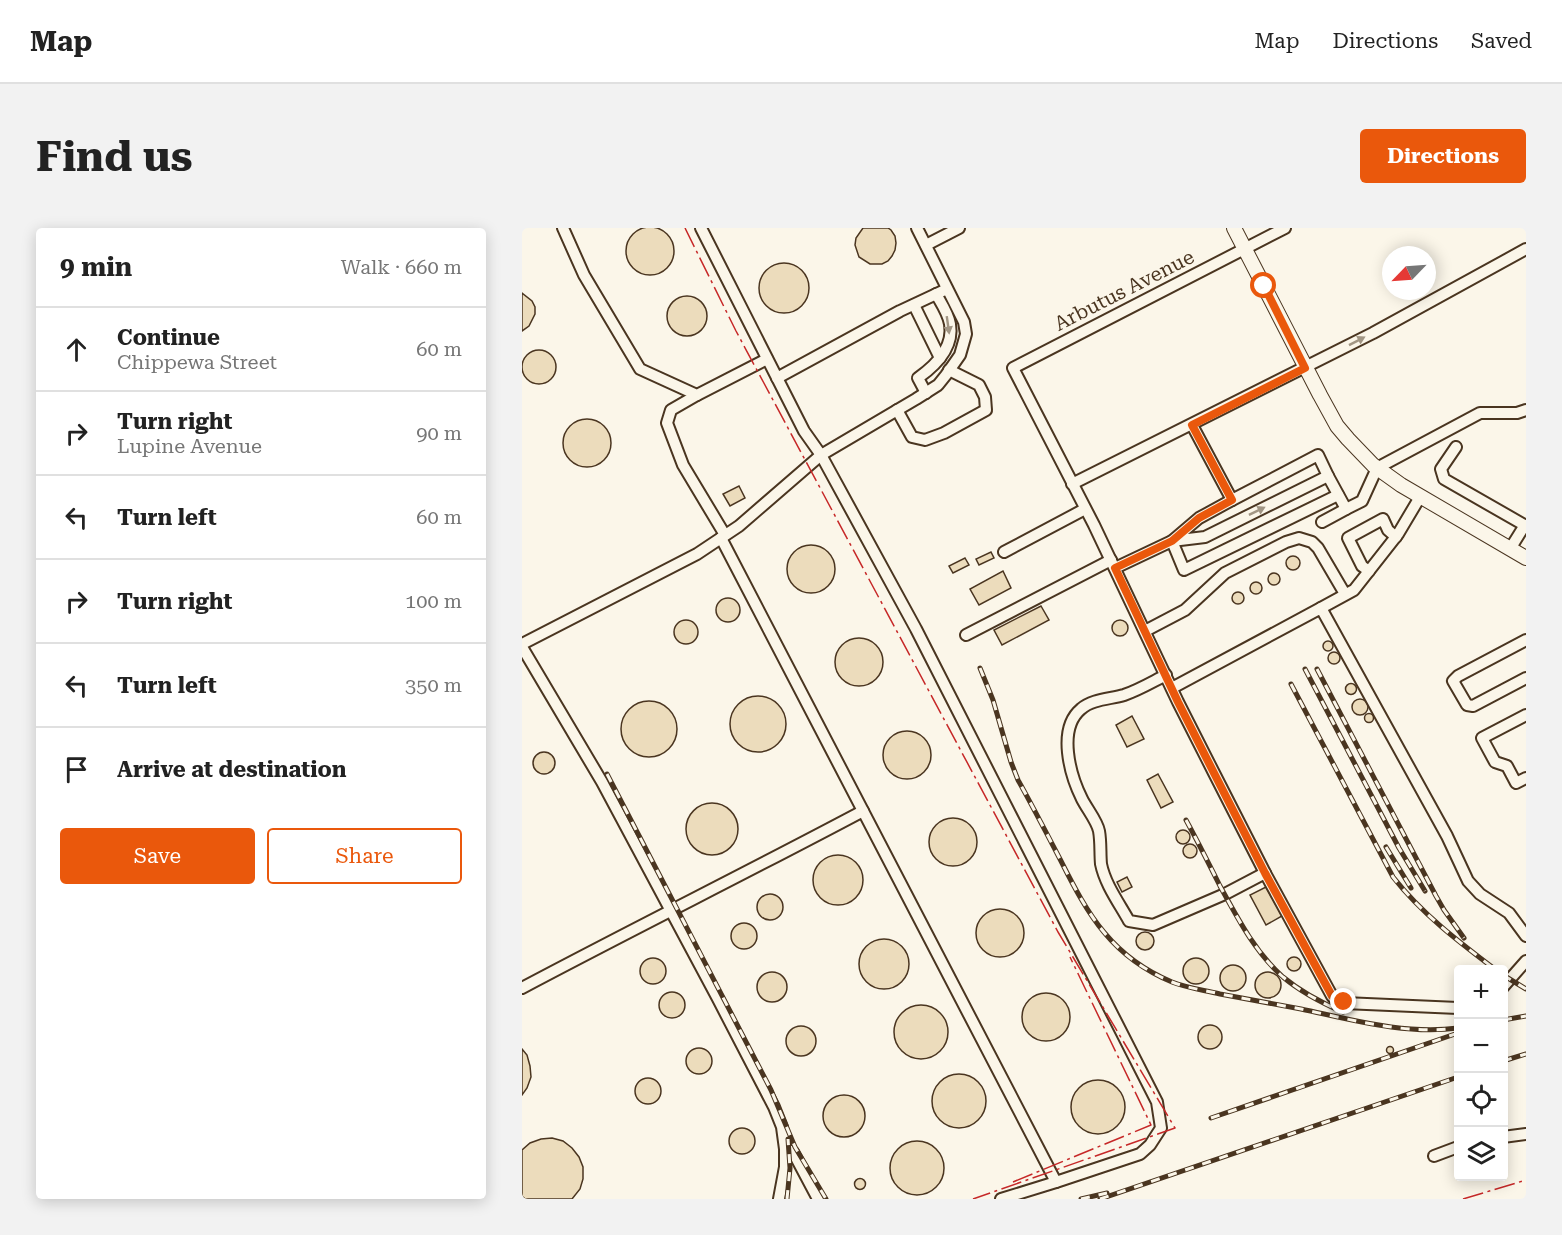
<!DOCTYPE html>
<meta charset="utf-8">
<style>
body{margin:0;font-family:"Roboto Serif",serif;background:#f2f2f2;color:#222}
.controls{position:absolute;right:18px;bottom:18px;display:grid;overflow:hidden;border-radius:6px;box-shadow:0 3px 15px #0003}
.controls button{width:54px;height:54px;display:grid;place-items:center;padding:0;border:0;border-bottom:2px solid #e0e0e0;background:#fff;color:#222;font:30px sans-serif}
.compass{position:absolute;left:860px;top:18px;width:54px;height:54px;border-radius:50%;background:#fff;box-shadow:0 3px 15px #0003;rotate:245deg}
.stop{position:absolute;width:18px;height:18px;margin:-14px;border:4px solid #ea580c;border-radius:50%;background:#fff}
.stop.end{background:#ea580c;border-color:#fff;box-shadow:0 2px 6px #0008}
.list{margin:0;padding:0;list-style:none}
h2{display:flex;justify-content:space-between;align-items:center;height:78px;margin:0;padding:0 24px;font-size:26px}
h2 small{font-size:20px;font-weight:400;color:#767676}
.list li{display:grid;grid-template-columns:39px 1fr auto;gap:18px;align-items:center;box-sizing:border-box;height:84px;padding:0 24px;border-top:2px solid #e0e0e0}
.list b{display:block;font-size:22px;white-space:nowrap}
.list p{margin:0;font-size:20px;white-space:nowrap;color:#767676}
.list em{font-size:20px;font-style:normal;color:#767676}
.actions{display:flex;gap:12px;padding:18px 24px}
.actions a{flex:1;padding:14px 0;border:2px solid #ea580c;border-radius:6px;text-align:center;font-size:21px;color:#ea580c}
.actions .main{background:#ea580c;color:#fff}
.icon{flex:none;width:33px;height:33px;fill:none;stroke:currentColor;stroke-width:2;stroke-linecap:round;stroke-linejoin:round}
.map{position:relative;flex:none;width:1004px;height:971px;overflow:hidden;border-radius:6px}
header{display:flex;align-items:center;gap:36px;box-sizing:border-box;height:84px;padding:0 30px;background:#fff;border-bottom:2px solid #e0e0e0}
header strong{font-size:28px}
nav{display:flex;gap:33px;margin-inline-start:auto;font-size:21px}
.intro{display:flex;align-items:center;justify-content:space-between;box-sizing:border-box;height:144px;padding:0 36px}
h1{margin:0;font-size:42px}
.button{padding:15px 27px;border-radius:6px;background:#ea580c;color:#fff;font-size:21px;font-weight:700}
main{display:flex;gap:36px;padding:0 36px}
aside{flex:1;background:#fff;border-radius:6px;box-shadow:0 3px 15px #0003}
.map>svg:first-child{display:block}
.building{fill:#ecdcbc;stroke:#4a3520;stroke-width:1.5}
.lines{fill:none;stroke-linecap:round;stroke-linejoin:round}
.minor-casing{stroke:#4a3520;stroke-width:14}
.major-casing{stroke:#4a3520;stroke-width:16}
.minor{stroke:#fbf6e9;stroke-width:10}
.major{stroke:#fbf6e9;stroke-width:14}
.rail-casing{stroke:#4a3520;stroke-width:5}
.rail{stroke:#fbf6e9;stroke-width:3;stroke-dasharray:9;stroke-linecap:butt}
.power{stroke:#c62828;stroke-width:1.5;stroke-dasharray:21 4.5 3 4.5;stroke-linecap:butt}
.oneway{fill:#a29684}
.route{stroke:#ea580c;stroke-width:8}
.labels{text-anchor:middle;stroke-width:4.5;stroke-linejoin:round;paint-order:stroke}
.street-label{font-size:20px;fill:#4a3520;stroke:#fbf6e9}
</style>
<header>
<strong>Map</strong>
<nav><a>Map</a><a>Directions</a><a>Saved</a></nav>
</header>
<div class="intro"><h1>Find us</h1><a class="button">Directions</a></div>
<main>
<aside>
<h2>9 min<small>Walk · 660 m</small></h2>
<ul class="list">
<li><svg class="icon" aria-label="ahead" viewBox="0 0 24 24"><path d="M12 20V5M6 11l6-6 6 6"/></svg><div><b>Continue</b><p>Chippewa Street</p></div><em>60 m</em></li>
<li><svg class="icon" aria-label="right" viewBox="0 0 24 24"><path d="M7 20v-9h11M14 6l5 5-5 5"/></svg><div><b>Turn right</b><p>Lupine Avenue</p></div><em>90 m</em></li>
<li><svg class="icon" aria-label="left" viewBox="0 0 24 24"><path d="M17 20v-9H6M10 6l-5 5 5 5"/></svg><div><b>Turn left</b></div><em>60 m</em></li>
<li><svg class="icon" aria-label="right" viewBox="0 0 24 24"><path d="M7 20v-9h11M14 6l5 5-5 5"/></svg><div><b>Turn right</b></div><em>100 m</em></li>
<li><svg class="icon" aria-label="left" viewBox="0 0 24 24"><path d="M17 20v-9H6M10 6l-5 5 5 5"/></svg><div><b>Turn left</b></div><em>350 m</em></li>
<li><svg class="icon" aria-label="arrive" viewBox="0 0 24 24"><path d="M6 21V4h12l-3 4 3 4H6"/></svg><div><b>Arrive at destination</b></div></li>
</ul>
<div class="actions"><a class="main">Save</a><a>Share</a></div>
</aside>
<div class="map">
<svg width="1004" height="971" viewBox="0 0 1004 971">
<rect width="100%" height="100%" fill="#fbf6e9"/>
<!-- building -->
<g class="building">
<circle cx="128" cy="23" r="24"/>
<polygon points="341,0 366,0 369,2 373,8 374,15 373,22 370,28 366,33 360,36 348,36 337,29 333,17 334,10"/>
<circle cx="262" cy="60" r="25"/>
<polygon points="0,65 10,73 13,79 13,86 7,98 0,103"/>
<circle cx="165" cy="88" r="20"/>
<circle cx="17" cy="139" r="17"/>
<circle cx="65" cy="215" r="24"/>
<polygon points="217,258 223,270 208,278 201,266"/>
<circle cx="289" cy="341" r="24"/>
<polygon points="469,324 472,330 457,337 454,331"/>
<circle cx="771" cy="335" r="7"/>
<polygon points="443,330 447,337 431,345 427,338"/>
<polygon points="481,343 489,360 457,377 448,361"/>
<circle cx="752" cy="351" r="6"/>
<circle cx="734" cy="360" r="6"/>
<circle cx="716" cy="370" r="6"/>
<circle cx="206" cy="382" r="12"/>
<polygon points="519,378 527,392 480,417 472,402"/>
<circle cx="598" cy="400" r="8"/>
<circle cx="164" cy="404" r="12"/>
<circle cx="337" cy="434" r="24"/>
<circle cx="806" cy="418" r="5"/>
<circle cx="812" cy="430" r="6"/>
<circle cx="829" cy="461" r="5.5"/>
<circle cx="236" cy="496" r="28"/>
<circle cx="838" cy="479" r="8"/>
<circle cx="127" cy="501" r="28"/>
<circle cx="847" cy="490" r="4.5"/>
<polygon points="610,488 622,511 605,519 594,497"/>
<circle cx="385" cy="527" r="24"/>
<circle cx="22" cy="535" r="11"/>
<polygon points="636,546 651,574 639,580 625,552"/>
<circle cx="190" cy="601" r="26"/>
<circle cx="431" cy="614" r="24"/>
<circle cx="661" cy="609" r="7"/>
<circle cx="668" cy="623" r="7"/>
<circle cx="316" cy="652" r="25"/>
<polygon points="605,649 610,659 600,664 595,654"/>
<polygon points="744,659 760,688 744,697 728,667"/>
<circle cx="248" cy="679" r="13"/>
<circle cx="478" cy="705" r="24"/>
<circle cx="222" cy="708" r="13"/>
<circle cx="623" cy="713" r="9"/>
<circle cx="362" cy="736" r="25"/>
<circle cx="772" cy="736" r="7"/>
<circle cx="674" cy="743" r="13"/>
<circle cx="131" cy="743" r="13"/>
<circle cx="711" cy="750" r="13"/>
<circle cx="746" cy="757" r="13"/>
<circle cx="250" cy="759" r="15"/>
<circle cx="150" cy="777" r="13"/>
<circle cx="524" cy="789" r="24"/>
<circle cx="399" cy="804" r="27"/>
<circle cx="688" cy="809" r="12"/>
<circle cx="279" cy="813" r="15"/>
<circle cx="868" cy="822" r="3.5"/>
<circle cx="177" cy="833" r="13"/>
<polygon points="0,821 5,827 8,838 9,849 5,860 0,867"/>
<circle cx="437" cy="873" r="27"/>
<circle cx="126" cy="863" r="13"/>
<circle cx="576" cy="879" r="27"/>
<circle cx="322" cy="888" r="21"/>
<circle cx="220" cy="913" r="13"/>
<polygon points="30,910 41,913 50,920 57,929 61,939 61,951 58,961 50,971 3,971 0,968 0,922 8,915 19,911"/>
<circle cx="395" cy="940" r="27"/>
<circle cx="338" cy="956" r="5.5"/>
</g>
<g class="lines">
<!-- minor casing -->
<g class="minor-casing">
<g id="minor">
<polyline points="41,0 62,47 118,141 175,167 245,131"/>
<polyline points="179,0 282,203 299,227 394,401 635,874 639,900 628,917 618,926 534,954 199,310"/>
<polyline points="763,0 491,140 572,297 656,474 692,545 743,645 810,768 814,772 822,775 936,780"/>
<polyline points="404,17 437,0"/>
<polyline points="392,77 418,130"/>
<polyline points="255,150 378,83 425,61"/>
<path d="M 404,165 L 396,150 C 413,138 432,119 428,96 C 426,85 419,75 414,66"/>
<polyline points="175,167 149,182 145,195 161,237 203,307"/>
<polyline points="375,182 390,209 403,212 422,205 464,182 463,169 457,157 427,142"/>
<polyline points="670,197 710,272"/>
<polyline points="934,219 919,241 922,251 1004,298"/>
<polyline points="550,256 851,105 1004,21"/>
<polyline points="824,281 840,273 855,240 958,185 995,185 1004,182"/>
<polyline points="800,294 824,281 806,248"/>
<polyline points="650,313 662,342 816,267"/>
<polyline points="988,321 1003,297"/>
<polyline points="482,324 563,281"/>
<polyline points="593,340 650,313 677,290 710,272 796,227 806,248 683,309 650,313"/>
<polyline points="847,343 840,338 826,310 861,291 866,302 874,309"/>
<polyline points="799,380 832,362 876,306 898,269"/>
<polyline points="623,403 663,382 703,345 764,314 777,310 790,314 796,320 823,366"/>
<polyline points="444,407 589,332"/>
<polyline points="1004,412 936,448 931,453 945,477 951,478 1004,450"/>
<polyline points="0,416 175,326 217,298 299,227 394,171 416,157 424,147 438,127 444,106 442,94 395,0"/>
<polyline points="0,419 80,554 196,771 252,879 260,899 263,921 271,924 296,971"/>
<path d="M 644,447 C 630,454 617,462 602,467 C 589,471 570,471 559,481 C 535,501 548,547 560,571 C 565,581 575,593 577,603 C 579,614 578,625 579,636 C 583,656 597,675 607,693 L 631,697 L 703,666 L 743,645"/>
<polyline points="650,460 799,380 925,608 946,653 958,666 987,685 1004,708"/>
<polyline points="1004,487 960,510 973,534 985,538 994,555 1004,550"/>
<polyline points="981,759 1004,733"/>
<path d="M 0,760 C 113,700 228,643 341,583"/>
<polyline points="981,909 1004,906"/>
<polyline points="912,928 936,919"/>
<polyline points="257,971 263,939 263,921"/>
<polyline points="479,971 534,954"/>
</g>
</g>
<!-- major casing -->
<g class="major-casing">
<polyline id="major" points="712,0 798,167 815,198 826,211 851,237 879,257 1004,330"/>
</g>
<!-- minor -->
<use href="#minor" class="minor"/>
<!-- major -->
<use href="#major" class="major"/>
<!-- rail casing -->
<g class="rail-casing">
<g id="rail">
<path d="M 458,440 L 471,472 L 489,534 L 496,552 C 511,579 525,606 539,633 C 566,687 590,729 650,754 C 665,760 682,762 698,766 C 725,771 752,776 779,781 C 831,792 884,807 936,800"/>
<polyline points="783,441 877,620 903,663"/>
<polyline points="795,441 914,668 922,682 942,710"/>
<path d="M 769,456 L 871,649 C 900,686 937,714 974,742"/>
<polyline points="85,546 249,862 273,919 304,971"/>
<path d="M 664,592 C 676,614 687,636 698,658 C 716,691 733,724 761,749 C 779,764 800,775 821,784"/>
<polyline points="864,619 889,660"/>
<polyline points="981,747 1004,761"/>
<polyline points="981,792 1004,788"/>
<polyline points="981,833 1004,826"/>
<polyline points="689,890 936,805"/>
<polyline points="265,971 268,940 266,911"/>
<polyline points="559,971 585,965"/>
<polyline points="578,971 936,849"/>
</g>
</g>
<!-- rail -->
<use href="#rail" class="rail"/>
<!-- power -->
<g class="power">
<polyline points="163,0 214,103 536,704 653,900 451,971"/>
<polyline points="491,954 629,897 548,729"/>
<polyline points="941,971 1004,952"/>
</g>
</g>
<!-- one-way arrows -->
<defs><path id="oneway-solid" d="M-6-.8H1V-3.2L6.5 0L1 3.2V.8H-6Z" transform="scale(1.5)"/></defs>
<g class="oneway">
<use href="#oneway-solid" transform="translate(426 97) rotate(82)"/>
<use href="#oneway-solid" transform="translate(835 113) rotate(-27)"/>
<use href="#oneway-solid" transform="translate(735 283) rotate(-26)"/>
</g>
<g class="lines">
<!-- route -->
<polyline class="route" points="742,58 783,140 670,197 710,272 677,290 650,313 593,340 656,474 692,545 743,645 810,768 814,772 822,774"/>
</g>
<g class="labels">
<!-- street labels -->
<g class="street-label">
<text transform="translate(602 62) rotate(-27)" y="7">Arbutus Avenue</text>
</g>
</g>
</svg>
<div class="controls">
<button>+</button>
<button>−</button>
<button><svg class="icon" aria-label="locate" viewBox="0 0 24 24"><circle cx="12" cy="12" r="6"/><path d="M12 2v4M12 18v4M2 12h4M18 12h4"/></svg></button>
<button><svg class="icon" aria-label="layers" viewBox="0 0 24 24"><path d="M12 4l9 5-9 5-9-5zM3 14l9 5 9-5"/></svg></button>
</div>
<svg class="compass" viewBox="-18 -18 36 36"><path d="M0-13l5 13h-10z" fill="#e53935"/><path d="M0 13l5-13h-10z" fill="#767676"/></svg>
<div class="stop" style="left:742px;top:58px"></div>
<div class="stop end" style="left:822px;top:774px"></div>
</div>
</main>
